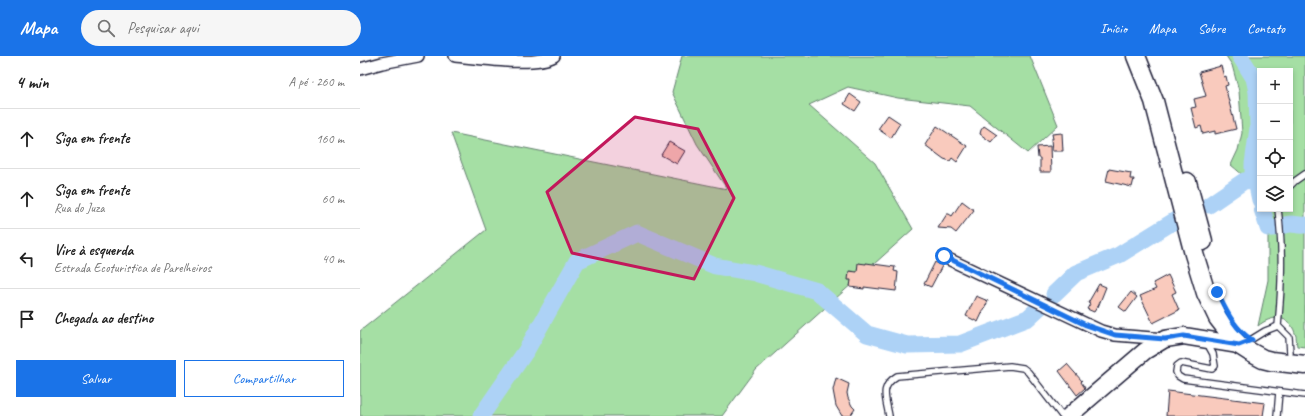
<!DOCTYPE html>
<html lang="pt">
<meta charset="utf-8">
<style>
body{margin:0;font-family:Caveat,sans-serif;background:#f6f6f6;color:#222}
.controls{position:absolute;right:12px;top:12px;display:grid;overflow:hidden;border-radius:0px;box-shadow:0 2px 6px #0003}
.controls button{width:36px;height:36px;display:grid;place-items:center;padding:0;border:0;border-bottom:1px solid #e0e0e0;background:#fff;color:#222;font:20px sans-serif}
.stop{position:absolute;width:12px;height:12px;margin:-9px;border:3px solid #1a73e8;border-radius:50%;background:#fff}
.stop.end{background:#1a73e8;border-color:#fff;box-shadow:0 1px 4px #0008}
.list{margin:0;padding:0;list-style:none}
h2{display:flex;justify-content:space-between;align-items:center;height:52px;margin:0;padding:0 16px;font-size:17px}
h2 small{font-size:13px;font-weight:400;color:#767676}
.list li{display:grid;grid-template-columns:26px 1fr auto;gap:12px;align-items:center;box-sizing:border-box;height:60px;padding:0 16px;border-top:1px solid #e0e0e0}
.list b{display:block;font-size:15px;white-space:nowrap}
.list p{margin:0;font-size:13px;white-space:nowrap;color:#767676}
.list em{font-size:13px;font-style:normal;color:#767676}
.actions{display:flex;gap:8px;padding:12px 16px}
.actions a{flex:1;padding:9px 0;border:1px solid #1a73e8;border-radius:0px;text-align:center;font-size:14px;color:#1a73e8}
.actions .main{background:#1a73e8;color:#fff}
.icon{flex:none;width:22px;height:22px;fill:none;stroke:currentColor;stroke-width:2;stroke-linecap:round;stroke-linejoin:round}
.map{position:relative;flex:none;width:945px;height:360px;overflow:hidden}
header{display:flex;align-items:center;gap:24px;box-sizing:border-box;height:56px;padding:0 20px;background:#1a73e8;color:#fff}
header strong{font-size:19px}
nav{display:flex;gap:22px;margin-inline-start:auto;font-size:14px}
.search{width:280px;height:36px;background:#f6f6f6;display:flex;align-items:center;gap:10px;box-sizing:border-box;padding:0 14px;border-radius:22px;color:#767676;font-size:15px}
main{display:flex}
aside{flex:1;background:#fff}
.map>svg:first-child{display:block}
.green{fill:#a5dfa4;stroke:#648070;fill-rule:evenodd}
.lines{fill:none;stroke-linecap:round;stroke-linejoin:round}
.river{stroke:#add2f6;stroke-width:17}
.building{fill:#f9cabd;stroke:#22223b}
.lane-casing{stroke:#22223b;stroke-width:8}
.street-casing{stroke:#22223b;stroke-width:14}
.secondary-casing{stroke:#22223b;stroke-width:19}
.primary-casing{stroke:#22223b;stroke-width:21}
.lane{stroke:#fff;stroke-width:5.5}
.street{stroke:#fff;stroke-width:11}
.secondary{stroke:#fff;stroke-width:16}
.primary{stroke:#fff;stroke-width:18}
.route{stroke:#1a73e8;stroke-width:5}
.marked{fill:#c2185b;fill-opacity:0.2;stroke:#c2185b;stroke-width:3;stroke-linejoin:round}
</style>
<header>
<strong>Mapa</strong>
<div class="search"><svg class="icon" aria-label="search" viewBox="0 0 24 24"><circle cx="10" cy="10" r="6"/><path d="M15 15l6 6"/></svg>Pesquisar aqui</div>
<nav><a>Início</a><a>Mapa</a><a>Sobre</a><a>Contato</a></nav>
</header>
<main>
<aside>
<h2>4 min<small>A pé · 260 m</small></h2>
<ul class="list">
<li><svg class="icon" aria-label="ahead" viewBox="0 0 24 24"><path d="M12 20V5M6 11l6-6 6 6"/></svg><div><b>Siga em frente</b></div><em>160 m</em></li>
<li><svg class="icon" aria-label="ahead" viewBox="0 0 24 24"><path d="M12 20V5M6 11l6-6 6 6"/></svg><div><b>Siga em frente</b><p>Rua do Juza</p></div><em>60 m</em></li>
<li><svg class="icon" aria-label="left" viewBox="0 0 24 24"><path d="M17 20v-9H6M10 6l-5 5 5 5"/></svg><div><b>Vire à esquerda</b><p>Estrada Ecoturistica de Parelheiros</p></div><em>40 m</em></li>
<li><svg class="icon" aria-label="arrive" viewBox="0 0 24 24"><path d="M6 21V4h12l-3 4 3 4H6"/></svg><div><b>Chegada ao destino</b></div></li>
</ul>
<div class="actions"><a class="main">Salvar</a><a>Compartilhar</a></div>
</aside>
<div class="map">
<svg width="945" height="360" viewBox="0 0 945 360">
<rect width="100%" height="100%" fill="#fff"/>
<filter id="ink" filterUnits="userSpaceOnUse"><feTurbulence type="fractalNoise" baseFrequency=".025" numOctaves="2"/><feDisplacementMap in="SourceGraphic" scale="8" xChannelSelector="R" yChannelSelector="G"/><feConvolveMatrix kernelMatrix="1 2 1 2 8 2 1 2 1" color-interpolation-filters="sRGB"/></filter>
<g filter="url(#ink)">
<!-- green -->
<g class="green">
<polygon points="322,0 670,0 698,69 668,97 610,50 538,42 488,31 449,49 515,107 553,173 396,314 362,360 0,360 0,275 126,174 91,77 367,133 337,88 312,36"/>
<path d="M 866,0 L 945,0 L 945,291 L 937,290 C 936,286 937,281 935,277 C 929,258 911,259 898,270 L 908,224 L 908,178 C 905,174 901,171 899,166 C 896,158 897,151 896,144 C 893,127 883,119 871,109 L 878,94 L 882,77 L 879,35 L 872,9 ZM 900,15 L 930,15 L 930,153 L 900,153 Z"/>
</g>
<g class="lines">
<!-- river -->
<g class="river">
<polyline points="880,0 894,22 897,36 898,72 893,108 893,124 897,130 900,144"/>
<polyline points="849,149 884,125 893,124"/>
<path d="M 902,153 L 908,172 C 917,174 923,168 931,168 C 936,168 940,170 945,169"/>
<polyline points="694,238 716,217 759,199 819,162"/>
<polyline points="121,360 166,295 217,205 277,177 355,210 395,217 457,235 507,278 547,289 600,288 668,262 682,249"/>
</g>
</g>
<!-- building -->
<g class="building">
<polygon points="861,10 864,21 866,20 868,29 865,30 876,73 855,78 855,75 843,78 841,70 836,72 831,52 836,51 834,43 846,40 839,16"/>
<polygon points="490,38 501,46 495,55 484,48"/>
<polygon points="528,59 540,67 531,82 518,73"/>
<polygon points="577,70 607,90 597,106 592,102 590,105 584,103 565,89"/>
<polygon points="624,70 637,79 631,86 620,78 621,74"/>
<polygon points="702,77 703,95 692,95 691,83 693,83 692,78"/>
<polygon points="309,86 325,95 317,108 301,99"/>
<polygon points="690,90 691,116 680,116 680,102 678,102 677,91"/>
<polygon points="749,113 771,117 770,123 774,123 772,131 746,125"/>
<polygon points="602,145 614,154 596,177 591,173 578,172 587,158 589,158 592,160"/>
<polygon points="575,206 582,210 571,231 564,228"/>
<polygon points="498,207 506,208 506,207 535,211 534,215 538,216 536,235 504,231 504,233 490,231 491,224 488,224 489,215 497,216"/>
<polygon points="808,219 816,236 812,238 819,254 793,267 780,240 796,233 793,227"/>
<polygon points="739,228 746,231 738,251 737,251 734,256 727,253 730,248 728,247"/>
<polygon points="771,236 777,241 766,256 759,251"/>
<polygon points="616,240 628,245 618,266 606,260"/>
<polygon points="707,308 722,325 721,326 725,332 717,339 699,315"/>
<polygon points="476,322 489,328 487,337 488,342 492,350 495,353 490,360 482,360 476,350 473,334"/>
<polygon points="808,335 905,347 903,360 806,360"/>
</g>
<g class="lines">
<!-- lane casing -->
<g class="lane-casing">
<g id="lane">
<polyline points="930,130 935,125 945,118"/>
<path d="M 918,153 C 923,192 922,231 918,270 L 929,281 L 930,297"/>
<polyline points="892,283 905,275 918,270"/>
<polyline points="847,287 853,298 855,310 852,313 821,307 817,310 816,316 818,320 823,323 945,339"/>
<path d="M 529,360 C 526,342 519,331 537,320 L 650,310 L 663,312 L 668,316 L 702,360"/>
<polyline points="917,360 919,336"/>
</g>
</g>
<!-- street casing -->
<g class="street-casing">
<g id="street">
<path d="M 95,0 C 118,2 174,11 194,0"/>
<polyline points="0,13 22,7 58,0"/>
<polyline points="584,201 741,275 755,279 805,283"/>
</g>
</g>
<!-- secondary casing -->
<g class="secondary-casing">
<polyline id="secondary" points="709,360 785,295 805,283 824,280 879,289"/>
</g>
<!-- primary casing -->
<g class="primary-casing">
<g id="primary">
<polyline points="776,0 794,45 834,198 846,237 858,262 879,289 890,296 903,303 911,305 945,309"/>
<polyline points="827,126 843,185"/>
</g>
</g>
<!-- lane -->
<use href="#lane" class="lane"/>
<!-- street -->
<use href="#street" class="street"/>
<!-- secondary -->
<use href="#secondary" class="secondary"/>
<!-- primary -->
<use href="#primary" class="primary"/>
</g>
</g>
<g class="lines" filter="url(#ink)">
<!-- route -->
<path class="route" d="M 584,200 L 726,269 L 755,279 L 805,283 L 824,280 L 879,289 L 892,284 C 874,273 866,254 857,236"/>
</g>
<!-- marked area -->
<path class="marked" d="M 275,61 L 338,73 L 374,142 L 334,223 L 212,197 L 187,136 Z"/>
</svg>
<div class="controls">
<button>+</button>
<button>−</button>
<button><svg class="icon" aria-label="locate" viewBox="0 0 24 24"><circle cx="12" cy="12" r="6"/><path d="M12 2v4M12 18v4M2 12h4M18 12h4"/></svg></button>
<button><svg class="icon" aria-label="layers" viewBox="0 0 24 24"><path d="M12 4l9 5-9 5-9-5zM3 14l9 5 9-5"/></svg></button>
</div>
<div class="stop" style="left:584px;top:200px"></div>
<div class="stop end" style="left:857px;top:236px"></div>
</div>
</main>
